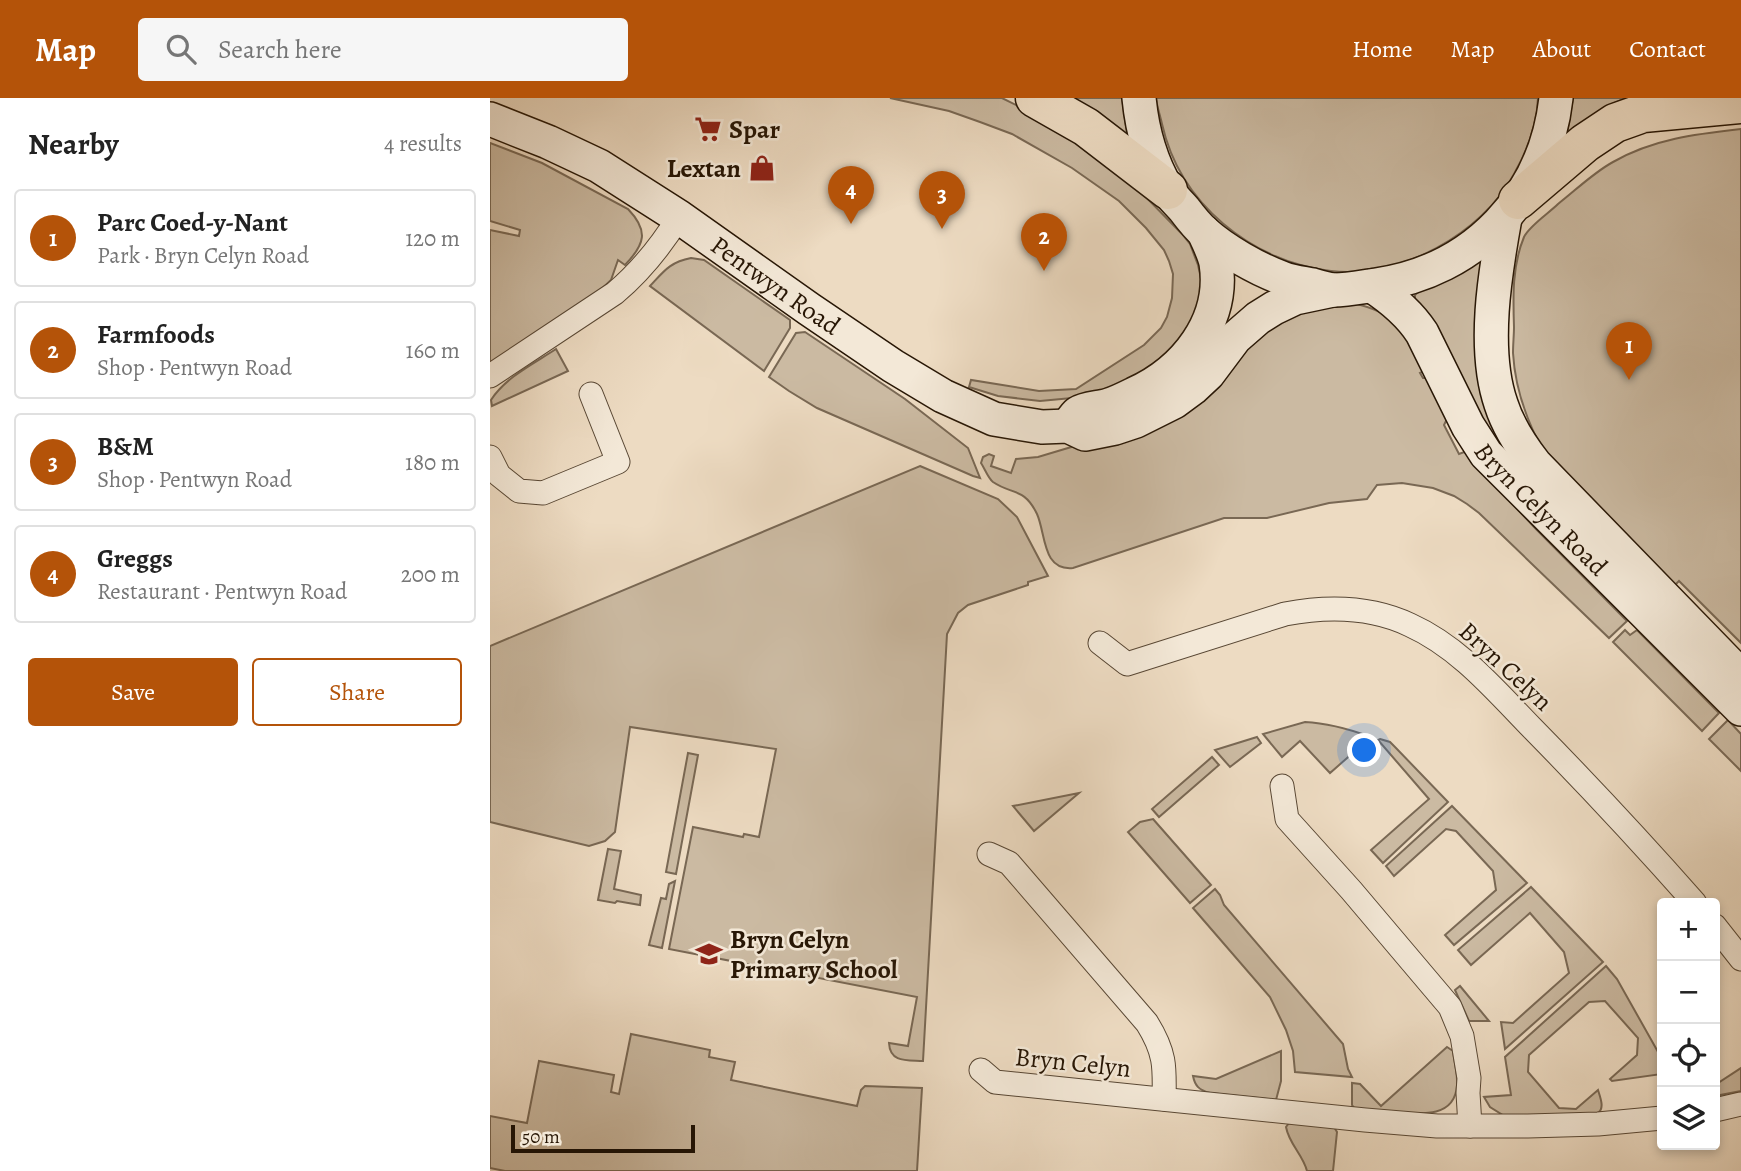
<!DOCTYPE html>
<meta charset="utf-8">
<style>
body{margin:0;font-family:Alegreya,serif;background:#f6f6f6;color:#222}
.controls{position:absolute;right:21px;bottom:21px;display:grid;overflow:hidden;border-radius:7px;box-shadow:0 4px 10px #0003}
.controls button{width:63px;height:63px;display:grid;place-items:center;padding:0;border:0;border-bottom:2px solid #e0e0e0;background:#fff;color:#222;font:35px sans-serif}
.scale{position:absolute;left:21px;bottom:18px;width:184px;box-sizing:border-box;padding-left:7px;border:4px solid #271605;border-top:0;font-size:19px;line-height:24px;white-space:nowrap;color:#271605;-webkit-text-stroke:5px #f3e8d7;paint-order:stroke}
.you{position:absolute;left:875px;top:653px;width:24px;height:24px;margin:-18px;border:5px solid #fff;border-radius:50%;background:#1a73e8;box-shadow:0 0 0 10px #1a73e833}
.badge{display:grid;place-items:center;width:46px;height:46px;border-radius:50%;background:#b45309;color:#fff;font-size:23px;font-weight:700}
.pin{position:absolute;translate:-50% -58px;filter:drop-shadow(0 2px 4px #0008)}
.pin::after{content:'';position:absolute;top:37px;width:24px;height:21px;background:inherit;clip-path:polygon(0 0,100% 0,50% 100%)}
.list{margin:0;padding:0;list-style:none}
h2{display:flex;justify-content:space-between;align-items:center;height:91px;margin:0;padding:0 28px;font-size:30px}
h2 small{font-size:23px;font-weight:400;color:#767676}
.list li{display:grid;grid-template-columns:46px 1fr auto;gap:21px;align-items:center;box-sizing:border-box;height:98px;margin:0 14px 14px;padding:0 14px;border:2px solid #e0e0e0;border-radius:7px}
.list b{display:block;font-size:26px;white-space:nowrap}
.list p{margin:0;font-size:23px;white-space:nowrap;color:#767676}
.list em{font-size:23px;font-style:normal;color:#767676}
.actions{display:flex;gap:14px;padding:21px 28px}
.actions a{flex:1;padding:16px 0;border:2px solid #b45309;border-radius:7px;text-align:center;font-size:24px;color:#b45309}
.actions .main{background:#b45309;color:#fff}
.icon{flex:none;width:38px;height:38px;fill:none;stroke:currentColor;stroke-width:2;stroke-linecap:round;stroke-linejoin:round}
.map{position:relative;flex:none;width:1251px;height:1073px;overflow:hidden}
header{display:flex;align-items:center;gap:42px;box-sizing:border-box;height:98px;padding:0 35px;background:#b45309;color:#fff}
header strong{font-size:33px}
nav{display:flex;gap:38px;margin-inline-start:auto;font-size:24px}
.search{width:490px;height:63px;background:#f6f6f6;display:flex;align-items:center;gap:18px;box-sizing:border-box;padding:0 24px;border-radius:7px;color:#767676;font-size:26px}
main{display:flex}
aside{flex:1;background:#fff}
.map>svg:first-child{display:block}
.green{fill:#cbbaa2;stroke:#796854;stroke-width:2}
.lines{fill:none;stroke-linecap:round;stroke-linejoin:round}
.street-casing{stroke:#584734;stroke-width:25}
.secondary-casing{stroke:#271605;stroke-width:36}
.highway-casing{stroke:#271605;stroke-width:41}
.street{stroke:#f3e8d7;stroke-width:23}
.secondary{stroke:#f3e8d7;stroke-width:33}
.highway{stroke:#eddbc2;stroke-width:38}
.labels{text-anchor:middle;stroke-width:5;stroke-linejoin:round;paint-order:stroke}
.poi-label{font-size:26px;font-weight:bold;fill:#271605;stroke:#f3e8d7;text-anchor:start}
.street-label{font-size:26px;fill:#271605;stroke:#f3e8d7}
</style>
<header>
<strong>Map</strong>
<div class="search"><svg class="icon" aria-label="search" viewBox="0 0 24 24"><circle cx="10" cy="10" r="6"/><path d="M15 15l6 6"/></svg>Search here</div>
<nav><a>Home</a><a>Map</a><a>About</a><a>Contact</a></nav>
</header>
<main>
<aside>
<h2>Nearby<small>4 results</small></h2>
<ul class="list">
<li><span class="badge">1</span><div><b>Parc Coed-y-Nant</b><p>Park · Bryn Celyn Road</p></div><em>120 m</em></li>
<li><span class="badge">2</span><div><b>Farmfoods</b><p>Shop · Pentwyn Road</p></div><em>160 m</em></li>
<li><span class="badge">3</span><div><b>B&amp;M</b><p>Shop · Pentwyn Road</p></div><em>180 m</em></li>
<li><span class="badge">4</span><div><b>Greggs</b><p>Restaurant · Pentwyn Road</p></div><em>200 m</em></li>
</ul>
<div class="actions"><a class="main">Save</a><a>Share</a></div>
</aside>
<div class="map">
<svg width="1251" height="1073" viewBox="0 0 1251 1073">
<rect width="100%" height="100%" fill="#eddbc2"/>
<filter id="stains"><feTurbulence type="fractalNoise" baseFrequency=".00286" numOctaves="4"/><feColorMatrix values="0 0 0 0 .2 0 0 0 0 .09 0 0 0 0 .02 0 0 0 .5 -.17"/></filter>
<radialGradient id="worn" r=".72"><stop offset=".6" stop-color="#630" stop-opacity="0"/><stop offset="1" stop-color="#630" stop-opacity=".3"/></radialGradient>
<!-- green -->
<g class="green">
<polygon points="400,0 512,0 556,22 649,92 692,136 700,146 708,167 712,185 710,204 702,225 688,247 640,284 582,300 550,303 508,298 479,289 481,282 549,293 586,291 654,247 671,230 677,219 682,200 683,176 679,163 674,152 656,130 629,103 582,70 522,36 490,24 459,13"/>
<polygon points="573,0 632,0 639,49"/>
<path d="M 666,0 L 1048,0 C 1047,26 1037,53 1024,76 C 992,136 911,181 841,173 C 761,163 690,106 672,26 C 670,17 667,9 666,0 Z"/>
<path d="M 1083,0 L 1139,0 C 1116,5 1096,23 1077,35 Z"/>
<path d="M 1251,31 L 1251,545 L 1189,483 L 1184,488 L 1055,356 C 1038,326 1025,290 1023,255 C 1023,246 1024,237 1024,229 C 1023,199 1022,168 1034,139 C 1039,128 1059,115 1068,106 C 1086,92 1103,75 1123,64 C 1163,41 1206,36 1251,31 Z"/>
<path d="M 0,45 L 52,65 L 138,111 C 159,133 155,146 135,167 L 128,162 L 121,182 L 99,203 L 0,268 L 0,132 L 29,138 L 30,132 L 0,123 Z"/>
<path d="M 201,160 L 214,162 L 300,222 L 300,230 L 274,273 L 160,188 C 174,173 180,164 201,160 Z"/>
<polygon points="987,162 991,163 1017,351 1012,357 925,203 925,197 928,194"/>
<path d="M 863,205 C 880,209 897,215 910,227 C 919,235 930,260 936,272 L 930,275 L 933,280 L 940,280 L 959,317 L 954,327 L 969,356 L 977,353 L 984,364 L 1046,431 L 1137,523 L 1119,540 L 989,415 L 977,406 L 964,398 L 943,390 L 912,385 L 887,387 L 877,401 L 839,405 L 777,420 L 734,420 L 583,470 C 552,473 556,436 547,416 C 534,389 522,397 503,384 C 498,380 495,371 491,365 L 493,359 L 499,356 L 504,358 L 501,368 L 521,375 L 526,361 L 548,359 L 598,344 L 798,212 Z"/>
<polygon points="315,234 415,301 478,350 490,380 483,378 327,310 299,293 279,279 306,235"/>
<path d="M 66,251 L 78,273 L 2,308 L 1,302 C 16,279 43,266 66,251 Z"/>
<path d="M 430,368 L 508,401 L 527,419 L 558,478 L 538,484 L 538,487 L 478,507 L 468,515 L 457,536 L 433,963 C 417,962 400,965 399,945 L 418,948 L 427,899 L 179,851 L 203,729 L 253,739 L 254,736 L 269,739 L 286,651 L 140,629 L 125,734 L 115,743 L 99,748 L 0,724 L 0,548 Z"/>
<polygon points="1135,532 1140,537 1147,532 1229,615 1212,633 1123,544"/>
<polygon points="1238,622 1251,636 1251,673 1219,641"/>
<path d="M 815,624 C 838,625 859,631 881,639 L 840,675 L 810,643 L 792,659 L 773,636 Z"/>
<polygon points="767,639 771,645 740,669 725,652"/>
<polygon points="890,641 900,644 905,649 958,704 893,765 881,752 939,701 888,642"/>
<polygon points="198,655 208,657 186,776 176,774"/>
<polygon points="722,659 729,667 669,719 662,711"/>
<polygon points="589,695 544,733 523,708"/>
<polygon points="962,708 1037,785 964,847 955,837 1006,792 1003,773 966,733 956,731 904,778 896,768"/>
<polygon points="663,721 721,787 700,805 638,734 650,724"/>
<polygon points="118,751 131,753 124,791 151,797 150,807 127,803 125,805 108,802"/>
<polygon points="185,783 172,850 159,847 171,800 176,801 179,786"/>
<polygon points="1041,789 1113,864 1015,951 1011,924 1023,925 1079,875 1074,854 1040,815 981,867 968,852"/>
<polygon points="725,791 730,797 734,807 853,946 858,971 862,979 805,974 803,953 796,932 780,899 703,810"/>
<path d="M 1116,868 L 1127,881 L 1172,961 L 1172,976 L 1122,983 L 1120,981 L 1147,957 L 1148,940 L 1115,903 L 1099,904 L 1039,957 L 1038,974 L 1069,1010 L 1086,1011 L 1108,992 C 1110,999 1115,1010 1108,1015 L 1016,1019 L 1000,1009 L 994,999 L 1021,997 L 1015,959 Z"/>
<polygon points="970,888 999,923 979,923 965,892"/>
<polygon points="141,936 220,952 219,959 245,964 241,982 367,1008 371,992 375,988 432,990 427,1073 15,1073 0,1070 0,1018 37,1025 49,963 124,977 121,994 129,996"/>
<path d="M 957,949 L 963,953 C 964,964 968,976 967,987 C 965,1021 929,1016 904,1014 C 891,1013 878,1012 865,1011 L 862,1007 L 862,985 L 870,986 L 891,1008 Z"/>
<path d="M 791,953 L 791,983 L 786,1002 L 720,995 C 709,992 705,988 703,978 L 726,981 Z"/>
<polygon points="1251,970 1251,993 1225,998 1225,987"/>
<path d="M 799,1025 L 844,1029 L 847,1034 L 843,1073 L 817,1073 C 813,1057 799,1046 796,1029 Z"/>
</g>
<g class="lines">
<!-- street casing -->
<g class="street-casing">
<g id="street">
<path d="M 0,278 L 125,195 C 151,173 171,148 189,119"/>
<polyline points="0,359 9,377 29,393 53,395 128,364 101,296"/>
<path d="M 610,545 L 637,566 L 795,516 C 837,508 880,508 920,527 C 969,549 1005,592 1042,630 C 1098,687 1152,745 1205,805"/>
<polyline points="792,688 797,721 861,792 960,909 972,938 979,980 978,995 980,1028"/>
<path d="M 499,756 L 519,765 L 657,925 C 675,954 675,968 674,1001"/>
<polyline points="1225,828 1251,861"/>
<polyline points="491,972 505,984 875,1022 947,1028 1038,1028 1108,1026 1172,1020"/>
<polyline points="1225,1012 1251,1006"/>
</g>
</g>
<!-- secondary casing -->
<g class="secondary-casing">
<g id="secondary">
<path d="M 649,0 C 652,31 661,64 677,91 C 681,98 688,104 694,111 C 700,119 707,128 715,135 C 734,152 767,171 792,180 C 802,184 813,185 823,187 C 830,189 837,191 844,192 C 857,192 872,189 886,187 C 984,173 1055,99 1066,0"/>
<path id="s1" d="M 0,21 L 58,44 L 109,68 L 189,119 L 319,211 L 403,268 L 453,298 L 504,321 L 552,329 L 578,328 L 595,336 L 625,330 L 646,323 L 684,304 L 703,290 L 718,276 L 745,240 L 768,220 L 784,210 L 805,200 L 843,192"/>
<path d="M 1015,120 C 1005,175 992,251 1011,306 C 1018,328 1031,348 1045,366 L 1251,578"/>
<path id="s2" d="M 882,188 C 902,201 919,215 932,235 L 978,328 L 996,356 L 1251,611"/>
<path d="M 578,328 C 581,324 584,318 588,315 C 596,310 610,310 619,307 C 628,304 636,300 644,296 C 695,273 735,223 726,165 C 724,155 718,144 714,134"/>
</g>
</g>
<!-- highway casing -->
<g class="highway-casing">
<g id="highway">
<polyline points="545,0 596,29 678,92"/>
<polyline points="1028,102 1095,45 1125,25 1153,15 1251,6"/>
</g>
</g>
<!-- street -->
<use href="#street" class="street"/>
<!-- secondary -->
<use href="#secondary" class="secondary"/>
<!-- highway -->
<use href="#highway" class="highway"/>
</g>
<!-- icons -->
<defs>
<g id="supermarket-bare" transform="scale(2.1)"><path d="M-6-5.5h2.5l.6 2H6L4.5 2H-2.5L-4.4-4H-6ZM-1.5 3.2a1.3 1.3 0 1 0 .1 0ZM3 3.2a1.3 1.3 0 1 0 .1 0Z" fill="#8f2418" stroke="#f3e8d7" stroke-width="2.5" paint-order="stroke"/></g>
<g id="shop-bare" transform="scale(2.1)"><path d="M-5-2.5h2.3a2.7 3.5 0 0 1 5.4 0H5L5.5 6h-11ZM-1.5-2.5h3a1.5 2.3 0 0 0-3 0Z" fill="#8f2418" stroke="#f3e8d7" stroke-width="2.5" paint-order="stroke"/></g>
<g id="school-bare" transform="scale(2.1)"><path d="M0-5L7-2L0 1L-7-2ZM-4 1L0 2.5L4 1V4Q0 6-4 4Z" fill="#8f2418" stroke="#f3e8d7" stroke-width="2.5" paint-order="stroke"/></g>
</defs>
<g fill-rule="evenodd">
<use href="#supermarket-bare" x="218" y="31"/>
<use href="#shop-bare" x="272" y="70"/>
<use href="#school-bare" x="219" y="856"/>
</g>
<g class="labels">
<!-- poi labels -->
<g class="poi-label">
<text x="239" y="40">Spar</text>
<text x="251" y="79" text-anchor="end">Lextan</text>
<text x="240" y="850">Bryn Celyn<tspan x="240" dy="30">Primary School</tspan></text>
</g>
<!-- street labels -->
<g class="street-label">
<text dy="9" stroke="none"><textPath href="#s1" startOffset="332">Pentwyn Road</textPath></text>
<text dy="9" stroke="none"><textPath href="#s2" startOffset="284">Bryn Celyn Road</textPath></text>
<text transform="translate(1016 568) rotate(43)" y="9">Bryn Celyn</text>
<text transform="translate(583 964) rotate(6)" y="9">Bryn Celyn</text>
</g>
</g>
<rect width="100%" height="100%" filter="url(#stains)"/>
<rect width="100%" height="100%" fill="url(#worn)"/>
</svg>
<div class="controls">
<button>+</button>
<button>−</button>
<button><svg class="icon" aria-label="locate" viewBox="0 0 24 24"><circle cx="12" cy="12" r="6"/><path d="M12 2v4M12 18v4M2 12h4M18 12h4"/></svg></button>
<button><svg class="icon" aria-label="layers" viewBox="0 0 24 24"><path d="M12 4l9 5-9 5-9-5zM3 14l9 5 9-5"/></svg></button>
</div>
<div class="scale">50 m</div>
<div class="you"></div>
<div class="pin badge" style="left:1139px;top:282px">1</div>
<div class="pin badge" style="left:554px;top:173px">2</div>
<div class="pin badge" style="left:452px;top:131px">3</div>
<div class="pin badge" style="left:361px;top:126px">4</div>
</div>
</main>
